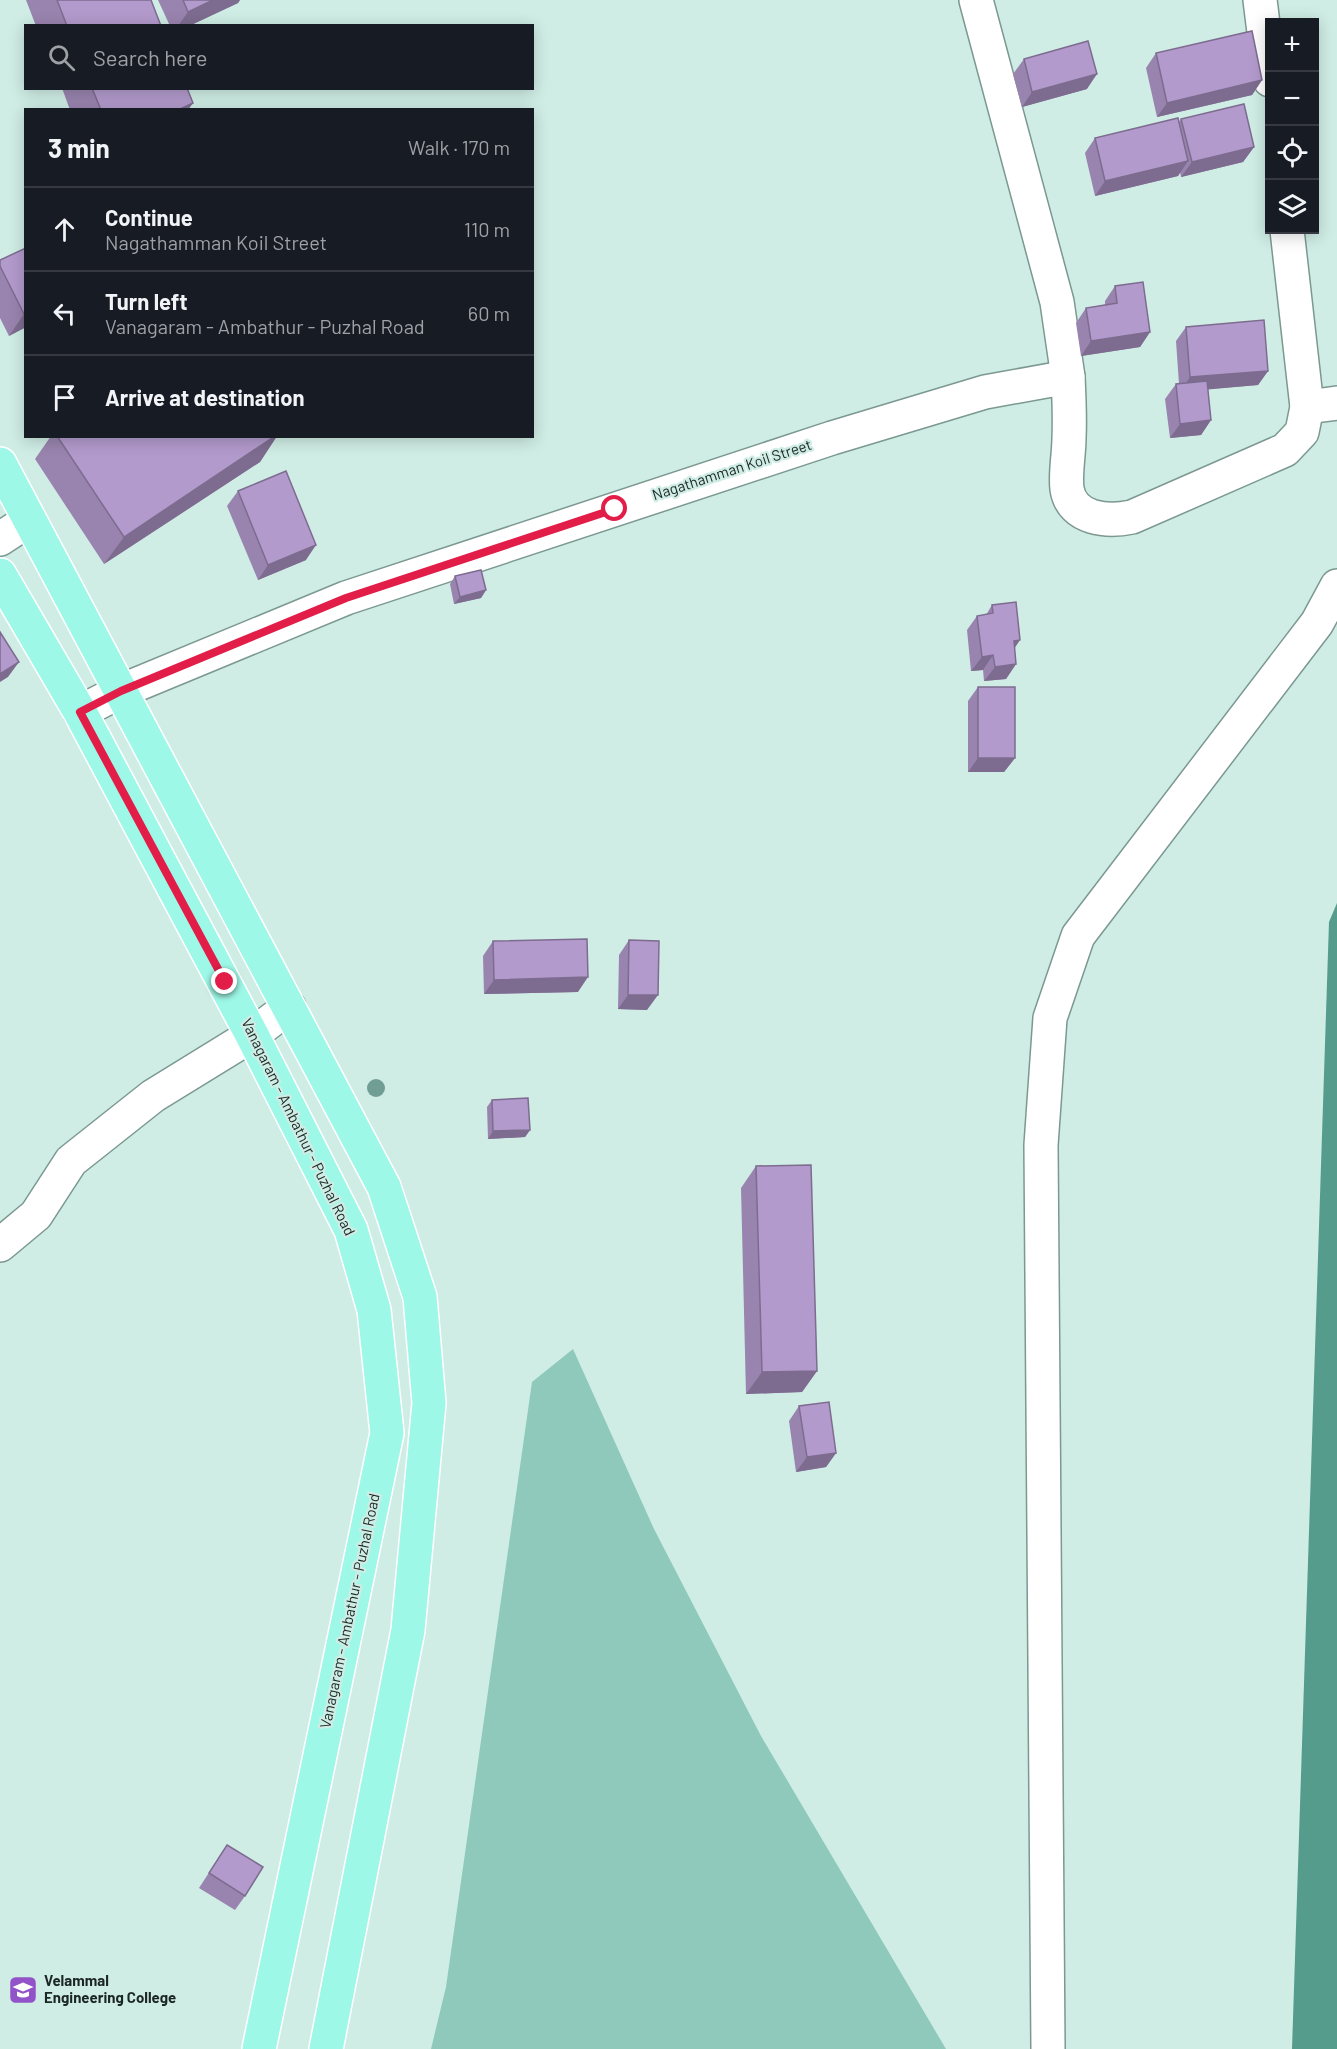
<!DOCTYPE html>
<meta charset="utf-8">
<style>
body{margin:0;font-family:Barlow,sans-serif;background:#242831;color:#f1f3f6}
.controls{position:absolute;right:18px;top:18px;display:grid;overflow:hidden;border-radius:0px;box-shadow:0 3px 15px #0003}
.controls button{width:54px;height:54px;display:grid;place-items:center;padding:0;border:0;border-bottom:2px solid #363941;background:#171b24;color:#f1f3f6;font:30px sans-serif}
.stop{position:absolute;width:18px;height:18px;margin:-14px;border:4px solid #e11d48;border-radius:50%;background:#fff}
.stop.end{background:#e11d48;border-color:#fff;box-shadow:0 2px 6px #0008}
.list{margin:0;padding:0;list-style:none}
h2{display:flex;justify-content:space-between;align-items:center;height:78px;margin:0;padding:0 24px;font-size:26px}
h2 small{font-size:20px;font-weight:400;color:#9ea1a6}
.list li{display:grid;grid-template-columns:39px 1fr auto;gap:18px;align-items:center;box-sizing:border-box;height:84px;padding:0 24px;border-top:2px solid #363941}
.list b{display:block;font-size:22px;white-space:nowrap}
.list p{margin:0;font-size:20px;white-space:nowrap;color:#9ea1a6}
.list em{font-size:20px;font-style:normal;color:#9ea1a6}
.icon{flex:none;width:33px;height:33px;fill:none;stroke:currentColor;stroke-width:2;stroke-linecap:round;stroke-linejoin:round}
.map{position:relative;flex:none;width:1337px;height:2049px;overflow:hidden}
.search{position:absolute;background:#171b24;box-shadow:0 3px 15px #0003;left:24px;top:24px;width:510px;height:66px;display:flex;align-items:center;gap:15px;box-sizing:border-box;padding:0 21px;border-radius:0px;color:#9ea1a6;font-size:22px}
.panel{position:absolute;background:#171b24;box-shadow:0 3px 15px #0003;left:24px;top:108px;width:510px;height:330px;border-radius:0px}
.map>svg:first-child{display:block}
.green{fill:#8ec9bb}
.water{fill:#559c8d}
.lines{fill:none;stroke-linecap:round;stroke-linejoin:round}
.minor-casing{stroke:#7b9891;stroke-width:36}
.major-casing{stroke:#fff;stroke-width:36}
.minor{stroke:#fff;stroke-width:33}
.major{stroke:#9ef8e7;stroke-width:33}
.tree{fill:#709e94}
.wall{fill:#9984af}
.shaded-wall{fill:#7d6c8f}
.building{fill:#b29acc;stroke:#7d6c8f;stroke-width:1.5}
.route{stroke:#e11d48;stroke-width:8}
.labels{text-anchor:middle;stroke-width:4.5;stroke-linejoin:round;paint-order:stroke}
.street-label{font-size:15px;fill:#1c2725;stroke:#cfede5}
.poi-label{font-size:15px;font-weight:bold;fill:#1c2725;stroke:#cfede5;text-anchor:start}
</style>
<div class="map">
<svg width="1337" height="2049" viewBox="0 0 1337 2049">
<rect width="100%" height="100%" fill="#cfede5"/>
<!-- green -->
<polygon class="green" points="573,1349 654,1529 761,1736 946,2049 431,2049 446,1987 532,1382"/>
<!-- water -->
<polygon class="water" points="1337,903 1337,2049 1292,2049 1329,922"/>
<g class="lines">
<!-- minor casing -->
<g class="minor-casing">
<g id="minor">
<polyline points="976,0 1057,302 1068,377"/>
<polyline points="1260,0 1270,80"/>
<polyline points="1307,407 1337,403"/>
<polyline points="0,539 29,520"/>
<path d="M 80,712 L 121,691 L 346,598 L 832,438 L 985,392 L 1068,377 C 1069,397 1070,417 1069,438 C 1069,454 1065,473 1067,489 C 1072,520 1108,522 1132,517 L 1285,450 L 1302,432 L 1307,407 L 1287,230"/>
<polyline points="0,1245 36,1215 71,1161 153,1096 252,1035 289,1007"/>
<polyline points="1048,2049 1041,1145 1050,1018 1078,936 1317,623 1337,586"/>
</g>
</g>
<!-- major casing -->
<g class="major-casing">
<g id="major">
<polyline points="0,464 384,1187 420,1297 429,1403 408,1630 326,2049"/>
<polyline points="0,575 80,712 252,1035 351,1230 374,1310 387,1433 259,2049"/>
</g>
</g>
<!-- minor -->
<use href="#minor" class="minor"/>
<!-- major -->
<use href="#major" class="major"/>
</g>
<!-- trees -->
<circle class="tree" cx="376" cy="1088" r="9"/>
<!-- wall -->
<g class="wall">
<polygon points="26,0 151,0 161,26 36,26"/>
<polygon points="158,0 240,0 238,3 189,26 170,26"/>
<polygon points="1156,53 1262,80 1252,95 1157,117 1146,68"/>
<polygon points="1024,59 1087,89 1022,107 1013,74"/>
<polygon points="62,88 187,88 188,110 70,110"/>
<polygon points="1181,119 1254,147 1243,162 1181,177 1180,172 1178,176 1095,196 1085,153 1095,138 1179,122"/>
<polygon points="26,248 26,327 9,336 0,318 0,266"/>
<polygon points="1115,286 1150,332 1140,347 1081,356 1076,323 1086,308 1105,305 1105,301"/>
<polygon points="1186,327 1268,371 1258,385 1208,389 1211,420 1201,435 1170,438 1165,399 1176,384 1179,384 1176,341"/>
<polygon points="51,436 277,436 260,462 104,564 35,459"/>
<polygon points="238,491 306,560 258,580 227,506"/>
<polygon points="455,576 486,590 481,598 454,604 450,584"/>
<polygon points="992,605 1014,648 1016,664 1006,679 984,681 983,670 971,671 967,630 977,616 986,615"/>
<polygon points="978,687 1015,758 1004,772 968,772 968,701"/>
<polygon points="629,940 647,1010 618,1009 619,955"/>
<polygon points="493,941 578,992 484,994 483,956"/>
<polygon points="492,1100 530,1130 525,1137 488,1139 487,1107"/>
<polygon points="756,1166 817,1371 802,1392 746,1394 741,1188"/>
<polygon points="799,1406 836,1453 826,1467 796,1472 789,1421"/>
<polygon points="227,1845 245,1896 235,1910 199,1888"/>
</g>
<!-- shaded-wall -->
<g class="shaded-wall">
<polygon points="213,0 240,0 238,3 189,26 178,26 188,12"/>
<polygon points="1097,74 1087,89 1022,107 1032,92"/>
<polygon points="1262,80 1252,95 1157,117 1167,103"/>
<polygon points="193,103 188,110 178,110"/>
<polygon points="1254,147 1243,162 1181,177 1192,162"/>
<polygon points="1188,161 1178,176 1095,196 1105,181"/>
<polygon points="26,313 26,327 9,336 24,314"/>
<polygon points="1150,332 1140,347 1081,356 1091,341"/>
<polygon points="1268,371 1258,385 1180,392 1190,377"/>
<polygon points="1211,420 1201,435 1170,438 1180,424"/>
<polygon points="275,436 277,436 260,462 104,564 124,537"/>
<polygon points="316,545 306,560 258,580 268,565"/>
<polygon points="486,590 481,598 454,604 460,597"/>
<polygon points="1020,640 1010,655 1014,641"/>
<polygon points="993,655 983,670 971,671 982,657"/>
<polygon points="19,662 8,677 0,682 0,674"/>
<polygon points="1016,664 1006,679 984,681 995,667"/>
<polygon points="978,758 1015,758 1004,772 968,772"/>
<polygon points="588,977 578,992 484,994 494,980"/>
<polygon points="628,995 658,995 647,1010 618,1009"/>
<polygon points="530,1130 525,1137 488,1139 493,1131"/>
<polygon points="817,1371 802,1392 746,1394 762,1372"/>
<polygon points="836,1453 826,1467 796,1472 807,1457"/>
</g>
<!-- building -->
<g class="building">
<polygon points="57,0 151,0 161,26 67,26"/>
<polygon points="183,0 213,0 188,12"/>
<polygon points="1252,31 1262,80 1167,103 1156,53"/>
<polygon points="1088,41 1097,74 1032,92 1024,59"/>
<polygon points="92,88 187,88 193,103 178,110 101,110"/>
<polygon points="1244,104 1254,147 1192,162 1181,119"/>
<polygon points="1178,118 1188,161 1105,181 1095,138"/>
<polygon points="26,248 26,313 24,314 0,266 0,260"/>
<polygon points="1143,282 1150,332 1091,341 1086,308 1117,303 1115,286"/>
<polygon points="1264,320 1268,371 1190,377 1186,327"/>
<polygon points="1207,381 1211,420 1180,424 1176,384"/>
<polygon points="57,436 275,436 124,537"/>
<polygon points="286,471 316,545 268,565 238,491"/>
<polygon points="481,570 486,590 460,597 455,576"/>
<polygon points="1016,602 1020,640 1014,641 1016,664 995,667 993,655 982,657 977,616 993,613 992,605"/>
<polygon points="0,632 19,662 0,674"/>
<rect x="978" y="687" width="37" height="71"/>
<polygon points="587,939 588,977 494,980 493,941"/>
<polygon points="629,940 659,941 658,995 628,995"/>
<polygon points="528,1098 530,1130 493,1131 492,1100"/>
<polygon points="811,1165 817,1371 762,1372 756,1166"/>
<polygon points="829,1402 836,1453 807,1457 799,1406"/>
<polygon points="227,1845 263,1867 245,1896 209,1873"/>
</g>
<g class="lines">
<!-- route -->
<polyline class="route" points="225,982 80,712 121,691 346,598 615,509"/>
</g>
<!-- icons -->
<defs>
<g id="university-square" transform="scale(1.5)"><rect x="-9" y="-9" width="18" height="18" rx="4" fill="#9253c9" stroke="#cfede5"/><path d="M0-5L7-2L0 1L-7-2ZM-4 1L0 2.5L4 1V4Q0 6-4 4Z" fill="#fff"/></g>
</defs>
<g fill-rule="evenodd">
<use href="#university-square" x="23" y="1990"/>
</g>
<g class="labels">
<!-- street labels -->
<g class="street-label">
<text transform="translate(732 470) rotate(-18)" y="5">Nagathamman Koil Street</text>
<text transform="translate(298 1127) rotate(64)" y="5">Vanagaram - Ambathur - Puzhal Road</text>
<text transform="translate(350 1611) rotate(-78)" y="5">Vanagaram - Ambathur - Puzhal Road</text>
</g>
<!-- poi labels -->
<g class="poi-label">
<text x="44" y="1986">Velammal<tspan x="44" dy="17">Engineering College</tspan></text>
</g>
</g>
</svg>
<div class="controls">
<button>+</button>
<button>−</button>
<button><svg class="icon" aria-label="locate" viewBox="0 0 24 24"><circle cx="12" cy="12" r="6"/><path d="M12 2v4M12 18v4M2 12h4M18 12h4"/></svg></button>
<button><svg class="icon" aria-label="layers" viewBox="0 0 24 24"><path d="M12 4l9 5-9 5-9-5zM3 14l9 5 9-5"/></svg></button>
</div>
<div class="stop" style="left:615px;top:509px"></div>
<div class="stop end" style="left:225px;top:982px"></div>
<div class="search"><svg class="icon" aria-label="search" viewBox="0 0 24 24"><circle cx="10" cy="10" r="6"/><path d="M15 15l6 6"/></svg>Search here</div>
<section class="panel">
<h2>3 min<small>Walk · 170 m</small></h2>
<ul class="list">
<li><svg class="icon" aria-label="ahead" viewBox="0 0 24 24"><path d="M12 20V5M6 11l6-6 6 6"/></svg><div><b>Continue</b><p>Nagathamman Koil Street</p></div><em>110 m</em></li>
<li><svg class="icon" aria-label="left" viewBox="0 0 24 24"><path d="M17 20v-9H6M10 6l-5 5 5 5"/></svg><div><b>Turn left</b><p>Vanagaram - Ambathur - Puzhal Road</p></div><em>60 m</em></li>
<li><svg class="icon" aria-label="arrive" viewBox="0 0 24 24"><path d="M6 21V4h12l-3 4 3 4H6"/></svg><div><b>Arrive at destination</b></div></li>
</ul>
</section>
</div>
